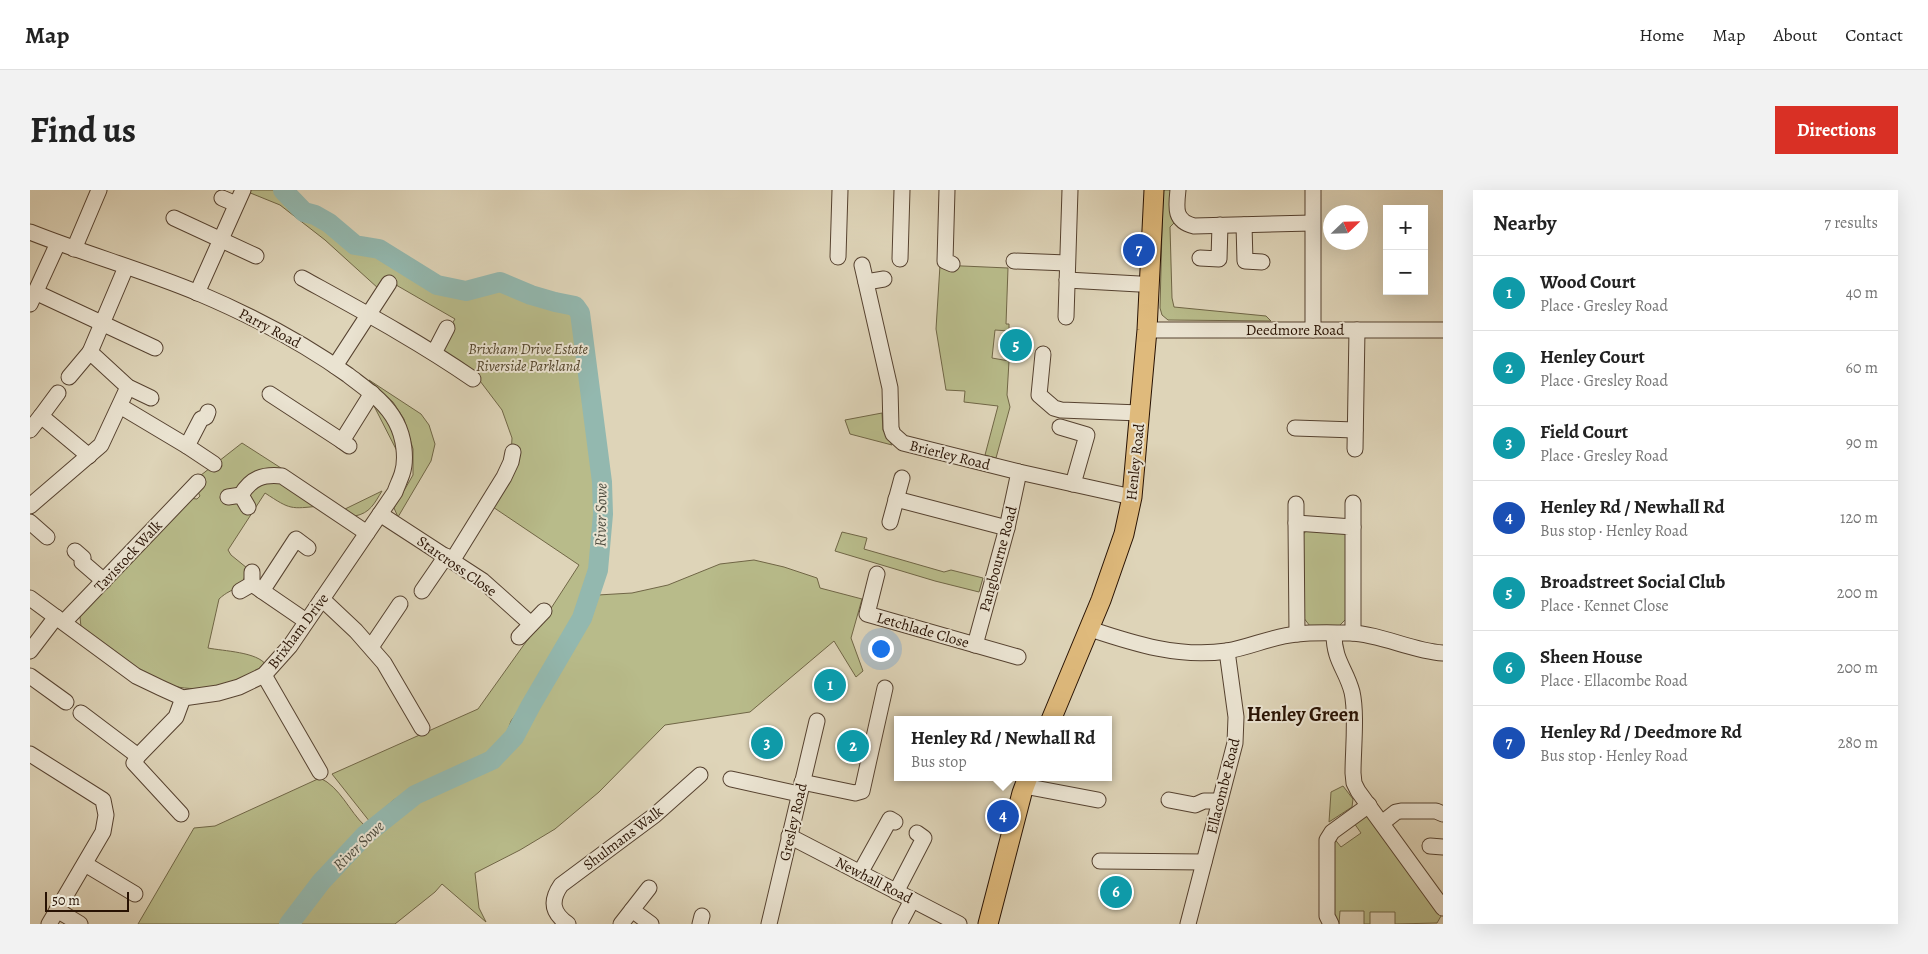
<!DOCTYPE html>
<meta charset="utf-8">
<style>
body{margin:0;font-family:Alegreya,serif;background:#f2f2f2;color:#222}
.controls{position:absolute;right:15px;top:15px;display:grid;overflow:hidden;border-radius:0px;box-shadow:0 5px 20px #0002}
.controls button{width:45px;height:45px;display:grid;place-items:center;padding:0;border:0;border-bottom:1px solid #e0e0e0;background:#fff;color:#222;font:25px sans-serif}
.compass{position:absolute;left:1293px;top:15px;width:45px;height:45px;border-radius:50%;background:#fff;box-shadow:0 5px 20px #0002;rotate:67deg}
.scale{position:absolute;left:15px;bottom:12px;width:84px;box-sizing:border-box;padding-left:5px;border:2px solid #281203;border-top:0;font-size:14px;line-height:18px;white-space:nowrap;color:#281203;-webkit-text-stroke:4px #eae3d1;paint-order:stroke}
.you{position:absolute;left:850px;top:458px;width:18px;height:18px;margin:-12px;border:4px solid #fff;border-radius:50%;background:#1a73e8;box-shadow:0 0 0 8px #1a73e833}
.badge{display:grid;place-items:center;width:32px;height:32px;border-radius:50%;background:#d93025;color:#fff;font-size:16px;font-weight:700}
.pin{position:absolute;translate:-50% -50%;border:2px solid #fff;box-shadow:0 1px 5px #0006}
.popup{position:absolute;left:864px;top:526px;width:218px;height:65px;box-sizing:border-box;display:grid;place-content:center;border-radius:0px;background:#fff;filter:drop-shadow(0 1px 4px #0005);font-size:16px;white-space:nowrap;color:#767676}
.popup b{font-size:19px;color:#222}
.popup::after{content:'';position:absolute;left:50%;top:100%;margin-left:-10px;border:10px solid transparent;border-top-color:#fff}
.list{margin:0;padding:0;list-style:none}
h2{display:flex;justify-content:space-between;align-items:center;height:65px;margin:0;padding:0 20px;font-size:21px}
h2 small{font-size:16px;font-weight:400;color:#767676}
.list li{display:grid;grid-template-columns:32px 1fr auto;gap:15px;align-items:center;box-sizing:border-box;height:75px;padding:0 20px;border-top:1px solid #e0e0e0}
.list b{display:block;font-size:19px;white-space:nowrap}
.list p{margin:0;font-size:16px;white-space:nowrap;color:#767676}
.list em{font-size:16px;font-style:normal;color:#767676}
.map{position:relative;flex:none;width:1413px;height:734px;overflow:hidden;border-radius:0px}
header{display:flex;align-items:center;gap:30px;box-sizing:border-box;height:70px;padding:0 25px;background:#fff;border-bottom:1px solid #e0e0e0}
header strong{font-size:24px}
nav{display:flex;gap:28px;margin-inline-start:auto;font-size:18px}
.intro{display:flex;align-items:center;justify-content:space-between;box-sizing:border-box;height:120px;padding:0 30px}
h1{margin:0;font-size:35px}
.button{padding:12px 22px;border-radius:0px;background:#d93025;color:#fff;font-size:18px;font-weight:700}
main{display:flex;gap:30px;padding:0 30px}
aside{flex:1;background:#fff;border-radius:0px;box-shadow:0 5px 20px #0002}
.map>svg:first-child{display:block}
.green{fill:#b8bb8a;stroke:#706646}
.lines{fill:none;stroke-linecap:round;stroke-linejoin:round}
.river{stroke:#93b8af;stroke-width:20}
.minor-casing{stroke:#564230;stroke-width:17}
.major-casing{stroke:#281203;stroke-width:21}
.minor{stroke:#eae3d1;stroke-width:15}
.major{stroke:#dfba7c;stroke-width:19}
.labels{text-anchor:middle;stroke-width:4;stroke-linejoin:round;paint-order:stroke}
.street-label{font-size:15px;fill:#281203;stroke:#eae3d1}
.park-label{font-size:15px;font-style:italic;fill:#53452c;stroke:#eae3d1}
.water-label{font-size:16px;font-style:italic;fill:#4d4c3f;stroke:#eae3d1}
.district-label{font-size:20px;font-weight:bold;fill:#281203;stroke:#eae3d1}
</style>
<header>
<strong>Map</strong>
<nav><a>Home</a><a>Map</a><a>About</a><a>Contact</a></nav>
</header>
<div class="intro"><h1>Find us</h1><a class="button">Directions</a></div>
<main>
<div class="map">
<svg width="1413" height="734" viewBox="0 0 1413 734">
<rect width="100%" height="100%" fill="#ded4b8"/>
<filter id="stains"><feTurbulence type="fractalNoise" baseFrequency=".004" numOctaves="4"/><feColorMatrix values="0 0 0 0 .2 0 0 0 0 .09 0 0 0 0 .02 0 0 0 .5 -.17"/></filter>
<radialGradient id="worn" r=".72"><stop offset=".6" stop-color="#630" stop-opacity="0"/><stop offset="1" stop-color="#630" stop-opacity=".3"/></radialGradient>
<!-- green -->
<g class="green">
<path d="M 213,0 L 245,0 L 274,28 L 287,30 L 295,35 L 303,44 L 325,58 L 348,63 L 369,78 L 412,103 L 429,107 L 460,99 L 470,98 L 507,114 L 542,119 L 546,124 L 567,273 L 570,315 L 569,339 L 562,380 L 556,403 L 543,434 L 505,499 L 481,531 L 474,551 L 461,565 L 438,579 L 365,609 C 355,616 350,625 340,632 L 302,584 L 448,519 L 493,456 L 518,423 L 549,375 L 457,313 L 481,267 L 482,248 L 472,220 L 447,187 L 413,165 L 412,149 L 425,129 L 354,88 L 349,99 L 295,50 L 250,15 Z"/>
<polygon points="1133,0 1143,0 1145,32 1140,37 1142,108 1144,117 1236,126 1241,131 1138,130 1132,125 1130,118"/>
<polygon points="910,75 978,78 976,134 979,134 979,141 965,140 962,168 979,171 977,205 980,217 966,268 955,265 968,216 934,212 935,201 916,200 906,139"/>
<polygon points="339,190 391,224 399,235 405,254 401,271 368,327 364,318 383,285 383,259 374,229 363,212"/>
<path d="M 344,216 C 359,229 366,246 369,265 Z"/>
<polygon points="852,223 853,240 862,255 820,244 815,230"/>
<path d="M 212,253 L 265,287 L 290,316 C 260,319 261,320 235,303 L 198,360 L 201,365 L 217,378 C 212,403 204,395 189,409 L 178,458 C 193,461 228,462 236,475 C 219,486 210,489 190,495 C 132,511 94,470 51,437 L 50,427 L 54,419 L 158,308 L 167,309 L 170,306 L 168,302 L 166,289 Z"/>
<path d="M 352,301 C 344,314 340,323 325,326 L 313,320 Z"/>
<polygon points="1279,340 1315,343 1318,351 1316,429 1309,436 1280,436 1273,427 1271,347 1275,342"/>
<polygon points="812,342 837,348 834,359 914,382 921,380 953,388 949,402 905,391 805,361"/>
<polygon points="724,370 754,377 787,388 790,398 832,409 821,448 833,481 826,487 804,451 720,522 635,535 569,602 525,639 490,660 445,683 449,718 456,732 412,694 405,702 365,734 266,734 289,701 319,667 353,642 365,626 388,609 465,576 490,551 539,466 547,447 558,432 568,405 602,403 638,395 690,374"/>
<path d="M 290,588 C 310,597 319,621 335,636 L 311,659 L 302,673 L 284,693 L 253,734 L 108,734 L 164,638 L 185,636 Z"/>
<polygon points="1313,596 1323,609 1322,617 1299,632 1301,602"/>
<polygon points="1335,626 1342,629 1408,720 1411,726 1407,733 1365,734 1365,722 1340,722 1340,734 1334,734 1334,721 1310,721 1309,734 1301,728 1303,647 1311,657 1331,643 1324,633"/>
</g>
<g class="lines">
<!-- river -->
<polyline class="river" points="253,0 274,22 285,25 299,33 325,55 349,59 407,95 436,101 470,92 501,105 525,112 545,116 550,123 572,292 573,324 568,380 552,428 501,515 484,547 462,570 385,605 335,645 291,692 259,734"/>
<!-- minor casing -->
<g class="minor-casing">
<g id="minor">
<polyline points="917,0 915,71 922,74"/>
<path d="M 1148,0 C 1146,18 1144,31 1164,36 L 1282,33"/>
<polyline points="1283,0 1283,140"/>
<polyline points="192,8 206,14"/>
<polyline points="144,28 226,66"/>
<polyline points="1214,35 1215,71 1232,72"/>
<path d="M 0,42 C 55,64 113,80 168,103 C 220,125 272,152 318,185 C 336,199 355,211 366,232 C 374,247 377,269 372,284 C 370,290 367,296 365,302 L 260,456 L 234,485 L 209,497 L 188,503 L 153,508 L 131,498 L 106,486 L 0,408"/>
<polyline points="44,59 69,0"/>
<polyline points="808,67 810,0"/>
<polyline points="1170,68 1189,69 1190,35"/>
<polyline points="870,69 872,0"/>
<polyline points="984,71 1037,73"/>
<polyline points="832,75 860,198 861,238 863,244 873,253 989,282 1102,307"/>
<path d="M 272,88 C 330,120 388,151 443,189"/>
<polyline points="1037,90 1109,94"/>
<polyline points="836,92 854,89"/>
<polyline points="5,102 125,158"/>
<polyline points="167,103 213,0"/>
<polyline points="0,114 28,53"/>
<polyline points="1036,127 1040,0"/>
<polyline points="1117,140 1413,140"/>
<polyline points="60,162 96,77"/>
<polyline points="404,163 417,138"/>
<polyline points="1013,164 1009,205 1024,218 1031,220 1110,223"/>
<polyline points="305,176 359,93"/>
<polyline points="39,187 60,162 98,197 121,208"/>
<polyline points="28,203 11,226 59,266"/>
<polyline points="240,204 312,251"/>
<polyline points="90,216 157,256"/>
<polyline points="178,222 176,227 171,229 157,256 184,274"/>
<polyline points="1030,237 1057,245 1043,294"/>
<polyline points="1265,238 1325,240"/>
<polyline points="0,240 11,226"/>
<polyline points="319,256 312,251 342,203"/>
<polyline points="1325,259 1327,140"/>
<path d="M 211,305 C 221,288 233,284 252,286 L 337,343"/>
<polyline points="198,307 211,305 218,317"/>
<polyline points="866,309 977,338"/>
<polyline points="0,316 71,255 98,197"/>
<polyline points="350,324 453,391 501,434"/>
<polyline points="0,332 17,347"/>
<polyline points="860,332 872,288"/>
<polyline points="1266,333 1266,314"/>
<polyline points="1323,337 1323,313"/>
<polyline points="45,361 53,368 52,372 74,391"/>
<polyline points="422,371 474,287 481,272 483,262"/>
<polyline points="847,384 837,424 988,467"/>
<polyline points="222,394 276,431"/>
<polyline points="210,401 222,394 222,382"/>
<polyline points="232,401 266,349 278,358"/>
<polyline points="392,401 416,366"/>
<polyline points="292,409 326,441 354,473 392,538"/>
<polyline points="34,432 168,292"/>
<path d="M 1060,439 C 1105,454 1149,468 1197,461 C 1221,457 1243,446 1267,444 C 1284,442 1303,443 1320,443 C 1352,444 1381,461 1413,463"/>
<polyline points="1267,444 1266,333 1323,337 1323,443"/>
<path d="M 1304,444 C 1304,471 1316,479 1322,502 C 1327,524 1323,559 1323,583 L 1324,593 L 1328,601 L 1413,718"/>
<polyline points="489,447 514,421"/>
<polyline points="945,455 977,338 989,282"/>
<polyline points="341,457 370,414"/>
<polyline points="0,461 26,427"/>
<polyline points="234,485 290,582"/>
<polyline points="0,486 36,512"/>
<polyline points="51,523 108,566"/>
<polyline points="0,564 73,610 76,625 73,642 19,734"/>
<polyline points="701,589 769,604"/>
<polyline points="772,592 825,603 832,601 855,498"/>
<polyline points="994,596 1068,610"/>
<polyline points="1139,610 1165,615 1174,611 1190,611"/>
<polyline points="151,624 104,573 108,566 146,527 153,508"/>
<polyline points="1352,633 1366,622 1371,621 1406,621 1413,624"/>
<polyline points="759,646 929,734"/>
<polyline points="1400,656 1413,657"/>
<polyline points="1070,671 1174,672"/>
<polyline points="55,674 105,704"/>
<polyline points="830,683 860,629 865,632"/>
<polyline points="866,702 894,648 887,643"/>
<polyline points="27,720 50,734"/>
<polyline points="602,720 621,734"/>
<polyline points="870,733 882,710"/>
<path d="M 538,734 C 522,723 520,711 531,695 L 625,625 L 670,585"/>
<polyline points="591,734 619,698"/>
<polyline points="670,734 672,726"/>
<polyline points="739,734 787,531"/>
<polyline points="1158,734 1205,553 1206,527 1197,461"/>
<polyline points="1301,734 1297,726 1297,650 1302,642 1339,615"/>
</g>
</g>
<!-- major casing -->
<g class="major-casing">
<g id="major">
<polyline points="1021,530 1071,410 1094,344 1102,307 1117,140 1124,0"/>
<polyline points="958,734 992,603 998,587"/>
</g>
</g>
<!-- minor -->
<use href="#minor" class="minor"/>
<!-- major -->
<use href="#major" class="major"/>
</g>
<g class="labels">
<!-- street labels -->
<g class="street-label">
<text transform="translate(240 138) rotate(28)" y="5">Parry Road</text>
<text x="1265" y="145">Deedmore Road</text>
<text transform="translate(920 265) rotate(14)" y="5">Brierley Road</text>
<text transform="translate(1105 272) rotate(-84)" y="5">Henley Road</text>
<text transform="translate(98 366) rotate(-47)" y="5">Tavistock Walk</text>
<text transform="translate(968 369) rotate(-75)" y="5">Pangbourne Road</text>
<text transform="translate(427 376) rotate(35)" y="5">Starcross Close</text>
<text transform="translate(893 440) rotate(16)" y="5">Letchlade Close</text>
<text transform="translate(268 441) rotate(-53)" y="5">Brixham Drive</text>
<text transform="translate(1193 596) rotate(-76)" y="5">Ellacombe Road</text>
<text transform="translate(763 632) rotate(-77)" y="5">Gresley Road</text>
<text transform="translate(593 648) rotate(-37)" y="5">Shulmans Walk</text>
<text transform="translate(844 690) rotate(27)" y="5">Newhall Road</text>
</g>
<!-- park labels -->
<g class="park-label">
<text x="498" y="164">Brixham Drive Estate<tspan x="498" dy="17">Riverside Parkland</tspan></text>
</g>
<!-- water labels -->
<g class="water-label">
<text transform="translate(570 325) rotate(-89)" y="6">River Sowe</text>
<text transform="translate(328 655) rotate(-44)" y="6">River Sowe</text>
</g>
<!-- district labels -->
<g class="district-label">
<text x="1273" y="531">Henley Green</text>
</g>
</g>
<rect width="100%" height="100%" filter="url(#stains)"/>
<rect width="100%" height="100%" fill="url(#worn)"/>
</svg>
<div class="controls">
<button>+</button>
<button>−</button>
</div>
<svg class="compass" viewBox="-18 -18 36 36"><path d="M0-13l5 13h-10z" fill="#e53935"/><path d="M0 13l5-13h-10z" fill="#767676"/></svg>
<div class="scale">50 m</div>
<div class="you"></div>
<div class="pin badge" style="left:800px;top:495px;background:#0f9aa8">1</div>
<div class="pin badge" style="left:823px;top:556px;background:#0f9aa8">2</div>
<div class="pin badge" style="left:737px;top:553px;background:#0f9aa8">3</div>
<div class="pin badge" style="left:973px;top:626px;background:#1a4fb4">4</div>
<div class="popup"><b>Henley Rd / Newhall Rd</b>Bus stop</div>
<div class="pin badge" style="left:986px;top:155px;background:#0f9aa8">5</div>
<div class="pin badge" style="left:1086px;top:702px;background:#0f9aa8">6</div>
<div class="pin badge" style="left:1109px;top:60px;background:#1a4fb4">7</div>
</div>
<aside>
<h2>Nearby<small>7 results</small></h2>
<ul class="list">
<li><span class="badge" style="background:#0f9aa8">1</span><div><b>Wood Court</b><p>Place · Gresley Road</p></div><em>40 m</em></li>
<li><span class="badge" style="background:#0f9aa8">2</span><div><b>Henley Court</b><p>Place · Gresley Road</p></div><em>60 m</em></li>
<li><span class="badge" style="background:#0f9aa8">3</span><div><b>Field Court</b><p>Place · Gresley Road</p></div><em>90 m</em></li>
<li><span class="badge" style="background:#1a4fb4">4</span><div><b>Henley Rd / Newhall Rd</b><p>Bus stop · Henley Road</p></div><em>120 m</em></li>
<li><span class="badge" style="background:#0f9aa8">5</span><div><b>Broadstreet Social Club</b><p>Place · Kennet Close</p></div><em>200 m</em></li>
<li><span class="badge" style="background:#0f9aa8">6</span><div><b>Sheen House</b><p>Place · Ellacombe Road</p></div><em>200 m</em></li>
<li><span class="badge" style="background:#1a4fb4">7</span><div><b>Henley Rd / Deedmore Rd</b><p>Bus stop · Henley Road</p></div><em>280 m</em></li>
</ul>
</aside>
</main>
